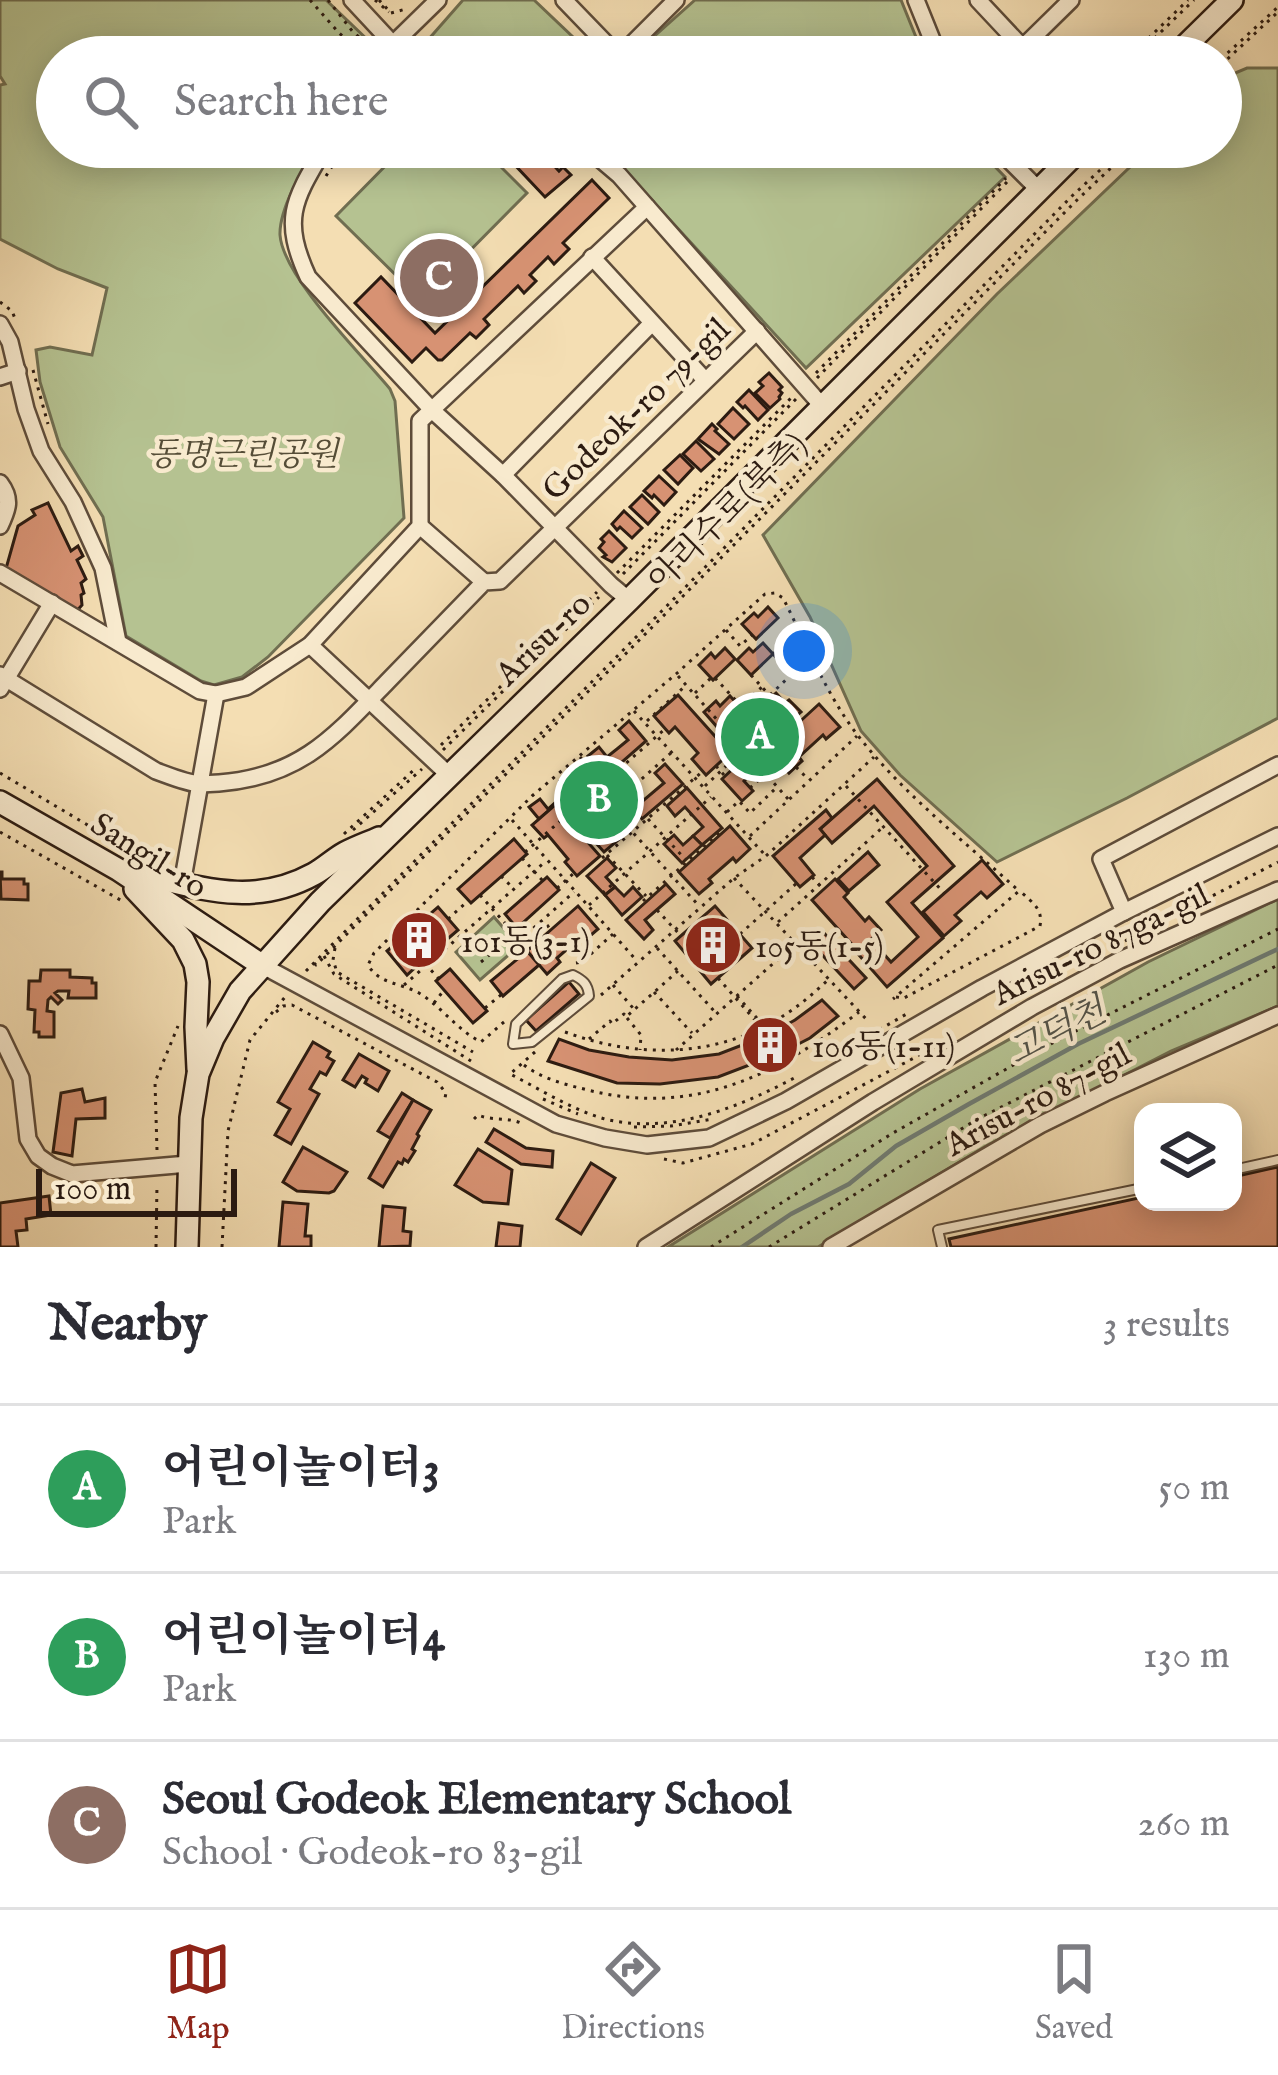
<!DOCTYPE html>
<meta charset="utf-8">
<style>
body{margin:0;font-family:"IM FELL English","Noto Serif KR",serif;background:#f2f2f3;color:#2b2b33}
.controls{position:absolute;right:36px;bottom:36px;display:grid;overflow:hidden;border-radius:24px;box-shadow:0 6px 30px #0003}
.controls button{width:108px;height:108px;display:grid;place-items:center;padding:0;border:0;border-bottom:3px solid #e1e1e2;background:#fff;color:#2b2b33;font:60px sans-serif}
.scale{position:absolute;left:36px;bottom:30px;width:201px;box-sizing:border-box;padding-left:12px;border:6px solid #2c1b11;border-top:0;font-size:33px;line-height:42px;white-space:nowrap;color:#2c1b11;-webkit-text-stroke:9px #f8eace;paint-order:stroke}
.you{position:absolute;left:804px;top:651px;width:42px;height:42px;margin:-30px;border:9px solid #fff;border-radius:50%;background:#1a73e8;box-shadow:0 0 0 18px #1a73e833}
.badge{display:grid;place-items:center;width:78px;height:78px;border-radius:50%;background:#8f2418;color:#fff;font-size:39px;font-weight:700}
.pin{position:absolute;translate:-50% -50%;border:6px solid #fff;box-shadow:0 3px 12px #0006}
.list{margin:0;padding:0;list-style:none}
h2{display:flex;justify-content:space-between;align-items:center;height:156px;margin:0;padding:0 48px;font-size:51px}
h2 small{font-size:39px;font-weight:400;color:#7c7c81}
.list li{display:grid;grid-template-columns:78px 1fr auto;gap:36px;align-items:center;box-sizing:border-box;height:168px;padding:0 48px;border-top:3px solid #e1e1e2}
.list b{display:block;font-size:45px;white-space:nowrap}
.list p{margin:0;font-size:39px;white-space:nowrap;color:#7c7c81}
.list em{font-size:39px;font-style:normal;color:#7c7c81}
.icon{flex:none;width:66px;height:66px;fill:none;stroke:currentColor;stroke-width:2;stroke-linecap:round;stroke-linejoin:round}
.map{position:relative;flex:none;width:1278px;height:1247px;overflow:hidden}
.search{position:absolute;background:#fff;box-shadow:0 6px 30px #0003;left:36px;right:36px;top:36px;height:132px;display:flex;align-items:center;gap:30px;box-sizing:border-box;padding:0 42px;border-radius:66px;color:#7c7c81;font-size:45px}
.sheet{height:660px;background:#fff}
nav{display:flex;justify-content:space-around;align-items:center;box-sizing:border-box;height:168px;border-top:3px solid #e1e1e2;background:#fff;font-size:33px;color:#7c7c81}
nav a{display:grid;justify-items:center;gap:6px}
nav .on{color:#8f2418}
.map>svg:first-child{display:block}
.green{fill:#b5c291;stroke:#706e51;stroke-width:3}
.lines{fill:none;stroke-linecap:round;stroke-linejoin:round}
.stream{stroke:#6f7b72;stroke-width:4.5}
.building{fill:#d79273;stroke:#2c1b11;stroke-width:3}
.lane-casing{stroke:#5e4c3a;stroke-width:12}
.street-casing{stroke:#5e4c3a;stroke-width:20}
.secondary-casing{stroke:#2c1b11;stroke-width:26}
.path{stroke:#2c1b11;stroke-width:3;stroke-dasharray:3 6;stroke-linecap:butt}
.lane{stroke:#f8eace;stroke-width:8}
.street{stroke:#f8eace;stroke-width:15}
.secondary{stroke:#f8eace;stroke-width:21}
.path-bridge{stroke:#2c1b11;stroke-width:3;stroke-dasharray:3 6;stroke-linecap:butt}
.labels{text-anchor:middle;stroke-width:9;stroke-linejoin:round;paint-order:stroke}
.street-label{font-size:33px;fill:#2c1b11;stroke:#f8eace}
.park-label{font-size:33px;font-style:italic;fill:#554d37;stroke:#f8eace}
.poi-label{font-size:33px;fill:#2c1b11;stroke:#f8eace;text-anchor:start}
.water-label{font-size:36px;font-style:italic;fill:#535349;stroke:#f8eace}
</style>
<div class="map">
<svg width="1278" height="1247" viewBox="0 0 1278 1247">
<rect width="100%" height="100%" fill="#f4deb3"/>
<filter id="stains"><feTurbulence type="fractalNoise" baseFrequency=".00167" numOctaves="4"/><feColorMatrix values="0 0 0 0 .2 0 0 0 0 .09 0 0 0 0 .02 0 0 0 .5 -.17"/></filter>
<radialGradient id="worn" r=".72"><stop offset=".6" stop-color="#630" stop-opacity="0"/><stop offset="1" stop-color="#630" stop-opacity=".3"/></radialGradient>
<!-- green -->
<g class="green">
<path d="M 0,0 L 326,0 L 374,46 L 368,57 L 57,57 L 57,147 L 316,147 C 303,169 279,209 280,235 C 283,277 362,355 390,389 L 395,401 L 404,518 L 268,657 L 242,677 L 214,685 L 201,681 L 126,636 L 103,517 L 60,447 L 40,382 L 36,350 L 50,347 L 92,355 L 107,288 L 58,269 L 0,239 L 0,85 L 5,84 L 0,76 Z"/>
<polygon points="463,0 534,0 594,57 424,57 420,49"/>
<polygon points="695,0 901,0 924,57 631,57"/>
<polygon points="1247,68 1278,68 1278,718 1127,798 997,862 900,775 861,731 810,617 763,535 997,294 1151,147 1221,147 1221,79"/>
<polygon points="404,147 481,147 527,193 421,300 336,216"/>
<polygon points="603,147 976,147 1005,177 806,368"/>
<polygon points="1278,899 1278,1006 1171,1051 986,1146 818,1247 668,1247 920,1089 1148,962"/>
<polygon points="494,917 519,946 480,980 456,952"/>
</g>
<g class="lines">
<!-- stream -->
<polyline class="stream" points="742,1247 791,1214 849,1184 896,1146 969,1104 1078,1044 1278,949"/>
</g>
<!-- building -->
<g class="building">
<polygon points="517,147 528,148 540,161 545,156 559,171 563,167 571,175 545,197 513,163 512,152"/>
<polygon points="592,180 609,198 563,243 569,249 554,264 548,257 530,275 536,281 524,293 518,286 484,319 489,325 476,338 470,333 442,360 438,360 426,348 412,362 355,303 381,277 435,333"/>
<polygon points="769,373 782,387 779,390 782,393 779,397 780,399 770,408 755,393 763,386 759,382"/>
<polygon points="749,390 768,410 758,420 745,406 743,408 737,402"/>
<polygon points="733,408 749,424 734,439 718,424"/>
<polygon points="712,424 717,429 715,431 729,444 719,454 698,439"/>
<polygon points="696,441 714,459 701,471 683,454"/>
<polygon points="680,455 693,468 678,484 664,470"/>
<polygon points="659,476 676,492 664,505 654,495 652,498 644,491"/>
<polygon points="642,495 659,512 648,524 630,507"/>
<polygon points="48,503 71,551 78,546 83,556 77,560 86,579 81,583 84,593 81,595 82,605 74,614 5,572 18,526 35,515 32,510"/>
<polygon points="624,511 642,528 632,538 620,527 617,530 612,524"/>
<polygon points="609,531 626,548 612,562 603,557 606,555 599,548 604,542 601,539"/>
<polygon points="768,607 778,618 756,639 742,624 754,613 758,617"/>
<polygon points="763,643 773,654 751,675 737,660 749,648 753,652"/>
<polygon points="784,644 794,654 798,650 809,662 794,676 773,654"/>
<polygon points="725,648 735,659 713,680 699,665 711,653 715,658"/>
<polygon points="776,693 785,703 789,700 801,712 785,726 765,703"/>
<polygon points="678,695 730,753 706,775 692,759 698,753 675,727 669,733 654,716"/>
<polygon points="730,696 740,707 718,728 704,712 716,701 720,706"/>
<polygon points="819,704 840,727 826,739 823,735 799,757 802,761 789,773 769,750"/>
<polygon points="629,721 646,741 606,776 588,756 599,747 607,757 617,749 628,740 619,730"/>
<polygon points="665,764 683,784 642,819 625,799 635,790 644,800 664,783 655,773"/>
<polygon points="737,765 748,777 744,781 753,791 742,801 722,779"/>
<polygon points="570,773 587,793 563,814 555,805 539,819 529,807 540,799 548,809 568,791 560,781"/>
<polygon points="877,779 954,866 912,903 943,938 887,987 859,955 873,942 891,962 918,937 887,902 927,866 874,806 832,843 820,829"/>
<polygon points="687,788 722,828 702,845 693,836 703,827 685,807 675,816 667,806"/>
<polygon points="555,805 600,856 577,876 565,862 568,859 548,835 544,838 532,825"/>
<polygon points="826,810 832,818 820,829 825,835 800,858 814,875 800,887 773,856"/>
<polygon points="607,815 624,835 604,852 595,842 605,834 597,824"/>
<polygon points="730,826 750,849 736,862 733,858 709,879 712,883 699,894 679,872"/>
<polygon points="674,835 683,845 693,836 702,845 682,863 664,844"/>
<polygon points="514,839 527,854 471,903 458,889"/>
<polygon points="868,852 879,865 849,891 838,879"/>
<polygon points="607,858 616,868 606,877 615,887 605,895 587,876"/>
<polygon points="982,860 1003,884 987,898 981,892 955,915 961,921 944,936 923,912"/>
<polygon points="0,872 2,872 2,879 24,879 24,884 28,884 28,900 1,899"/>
<polygon points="547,877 559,890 517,928 505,914"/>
<polygon points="835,879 848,893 844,897 865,921 869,917 881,930 858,951 812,900"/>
<polygon points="666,884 675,894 645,920 653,930 644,939 626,920"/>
<polygon points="615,887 624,896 633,887 642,897 622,915 605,895"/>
<polygon points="578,906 598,929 584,941 581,937 557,958 560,962 547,974 527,951"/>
<polygon points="715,906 752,948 711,984 675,941"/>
<polygon points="438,907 458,930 444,942 441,938 419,957 417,959 420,963 407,975 387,951"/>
<polygon points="824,933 866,978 854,989 812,944"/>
<polygon points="527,951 539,965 503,996 491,981"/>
<polygon points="450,969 487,1011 473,1023 436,981"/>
<polygon points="41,970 70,970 70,977 92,978 92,983 96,983 96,998 68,998 69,991 58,991 55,993 62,1000 58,1004 51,997 48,1000 47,1011 54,1012 54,1037 39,1037 39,1032 34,1032 35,1010 28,1009 29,981 40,981"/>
<polygon points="569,982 579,994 536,1031 526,1020"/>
<polygon points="822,1000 838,1016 810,1038 781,1053 718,1077 660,1084 617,1083 548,1061 559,1039 589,1050 629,1057 672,1060 719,1054 768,1035 795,1020"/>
<polygon points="313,1042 330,1052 327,1057 334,1061 326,1075 320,1072 310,1089 319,1094 291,1144 275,1135 290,1109 278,1102"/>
<polygon points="359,1054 389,1071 378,1091 365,1083 367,1079 362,1076 355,1087 343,1080"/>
<polygon points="82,1089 85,1102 105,1098 105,1118 76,1119 72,1156 53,1152 61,1093"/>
<polygon points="402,1093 413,1100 390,1138 378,1131"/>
<polygon points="413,1100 431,1110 417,1134 419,1136 412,1149 415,1151 408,1162 404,1159 402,1164 398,1162 383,1187 369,1178"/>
<polygon points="494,1129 526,1148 553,1151 552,1167 521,1164 486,1142"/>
<polygon points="303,1147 347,1172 334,1191 329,1193 297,1191 283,1182"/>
<polygon points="478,1149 512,1170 508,1204 483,1202 455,1185"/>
<polygon points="591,1163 615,1178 581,1234 557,1219"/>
<polygon points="1278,1167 1278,1247 951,1247 949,1239 1143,1197 1143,1202 1233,1202 1233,1177"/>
<polygon points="49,1196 51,1215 26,1219 27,1230 16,1231 18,1247 0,1247 0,1203"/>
<polygon points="283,1202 308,1204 305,1236 311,1236 311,1247 279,1247"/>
<polygon points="383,1206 405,1208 403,1231 411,1232 410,1246 379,1247"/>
<polygon points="499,1223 522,1226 520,1247 496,1247"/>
</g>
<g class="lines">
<!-- lane casing -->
<g class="lane-casing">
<g id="lane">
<path d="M 573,975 C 583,980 588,984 589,996 L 532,1042 L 513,1044 L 516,1024 L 562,979 Z"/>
<polyline points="1233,1170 1278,1160"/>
<polyline points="942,1247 938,1230 1143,1188"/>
</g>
</g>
<!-- street casing -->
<g class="street-casing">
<g id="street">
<polyline points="352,0 405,57"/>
<polyline points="564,0 619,57 676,0"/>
<polyline points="916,0 939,57"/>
<polyline points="978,0 1023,48"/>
<polyline points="385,57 394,43 438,0"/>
<polyline points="1013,57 1071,0"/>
<path d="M 325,147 C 294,200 281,218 308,277 L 433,411 L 503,475 L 611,585 L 629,600"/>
<polyline points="586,147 619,175 823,407"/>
<polyline points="996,147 1038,189"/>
<polyline points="592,257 705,380"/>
<polyline points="0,324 10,342 26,409 41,451 73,502 103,568 118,642"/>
<polyline points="0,377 18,371"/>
<polyline points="503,475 652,323"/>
<path d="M 0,483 C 12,499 8,509 0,526"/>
<polyline points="420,526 484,582"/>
<polyline points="0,573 200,691 216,694 246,687 310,645 420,526 420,421 647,207"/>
<polyline points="310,645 449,775"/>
<path d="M 0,675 L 156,771 C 170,776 186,783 200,784 C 201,784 218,783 219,783 C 300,777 334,737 387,682 C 419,649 452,615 484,582 L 500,581 L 757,331"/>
<polyline points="0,689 52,603"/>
<polyline points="182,884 216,694"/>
<polyline points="1124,912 1101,859 1278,765"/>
<polyline points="263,966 556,1124 605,1138 647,1145 709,1138 786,1101 982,988 1124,912 1278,836"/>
<polyline points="0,1034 21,1078 28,1139 38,1156 52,1166 72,1174 188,1164"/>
<polyline points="646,1247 873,1102 1032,1007 1120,960 1278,890"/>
<polyline points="831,1247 1040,1125 1105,1093 1278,1015"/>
</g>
</g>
<!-- secondary casing -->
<g class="secondary-casing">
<g id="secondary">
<polyline points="1174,57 1232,0"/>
<polyline points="0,802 119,870 263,966"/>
<path d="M 132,872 C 196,886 250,909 314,874 C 325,868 334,859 345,853 C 356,847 368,843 379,838"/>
<polyline points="135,889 183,940 195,964 198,982 196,1027 198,1069"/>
<polyline points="187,1247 191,1118 198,1074 213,1038 240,991 320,902 629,600 1082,147"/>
</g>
</g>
<!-- path -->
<g class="path">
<polyline points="310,0 339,33 366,57"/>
<polyline points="328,0 353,32 371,47"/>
<polyline points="375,0 389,12"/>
<polyline points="379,0 390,12"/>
<polyline points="391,13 406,9"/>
<polyline points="417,41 422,57"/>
<polyline points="1129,57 1188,0"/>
<polyline points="1135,57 1194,0"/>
<polyline points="1221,59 1278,7"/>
<polyline points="1221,65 1278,12"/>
<polyline points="1025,158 1037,147"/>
<polyline points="1030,158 1042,147"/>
<polyline points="326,176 344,147"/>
<polyline points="0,302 12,311 16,321"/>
<polyline points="33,370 48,424"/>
<polyline points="816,373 1006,178"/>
<polyline points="817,378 1007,182"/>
<polyline points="617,573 792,397"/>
<polyline points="623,574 798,397"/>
<polyline points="726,630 740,646 752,635"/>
<polyline points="751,675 771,697"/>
<polyline points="678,676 789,800"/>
<polyline points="715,678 741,706 762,687"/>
<polyline points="695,693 711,678"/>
<polyline points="770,695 792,674"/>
<polyline points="634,711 765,855"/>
<polyline points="647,721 684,687"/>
<polyline points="787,724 791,729"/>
<polyline points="736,736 765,710 786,734"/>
<polyline points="441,745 597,592"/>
<polyline points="443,750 599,597"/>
<polyline points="671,753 610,807 699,906"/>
<polyline points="580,757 617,799"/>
<polyline points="796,767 808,779"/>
<polyline points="0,773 101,833 152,858"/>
<polyline points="705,786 742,751"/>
<polyline points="846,786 944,893"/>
<polyline points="750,788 764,775"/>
<polyline points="584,795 623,839"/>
<polyline points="727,812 739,801 750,813 776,788"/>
<polyline points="512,820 637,961"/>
<polyline points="353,830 422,769"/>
<polyline points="0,832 124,902"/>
<polyline points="344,834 416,768"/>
<polyline points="750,836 857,736"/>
<polyline points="522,858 543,881"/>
<polyline points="501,876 510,885"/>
<polyline points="734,878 868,1021"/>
<polyline points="480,895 528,949"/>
<polyline points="589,905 711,797"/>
<polyline points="448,919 468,901"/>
<polyline points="778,922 882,828"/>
<polyline points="547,925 551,930"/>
<polyline points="520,940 574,892"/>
<polyline points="1125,941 1278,862"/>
<polyline points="335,948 333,960 337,972 473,1052"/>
<polyline points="657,948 715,1012"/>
<polyline points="324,956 334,974 343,980 471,1061"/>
<polyline points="481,962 513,935"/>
<polyline points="314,963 316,965 324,957 1077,200 1133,147"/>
<polyline points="576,963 582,962 613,934"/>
<polyline points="306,971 1072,196 1125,147"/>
<polyline points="404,985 546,861"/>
<polyline points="613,985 633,1008"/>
<polyline points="654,992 692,1033"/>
<polyline points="601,995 734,878 766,856 874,757"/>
<polyline points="737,996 763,1025"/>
<path d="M 896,997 L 904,998 L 1040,926 C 1043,909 1033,903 1021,892"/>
<polyline points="434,1003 444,990"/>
<polyline points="485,1008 502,994"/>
<polyline points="276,1012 283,1006 292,1005 437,1082 446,1093 444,1103"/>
<polyline points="627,1018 641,1035 640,1050"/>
<path d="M 504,1022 L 481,1042 C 457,1030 442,1007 419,993 C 401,983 379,984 368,965 L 374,953 L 532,796 L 676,674 L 765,594 L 775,593 L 783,598 C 805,641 824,689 853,729 C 899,791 962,839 1019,891 L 893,999"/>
<path d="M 565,1032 C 641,1060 724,1058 792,1010 C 805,1001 817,990 829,979"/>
<polyline points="589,1039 610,1021 612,1024 624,1014 626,1017 678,971"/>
<polyline points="856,1043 910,1012"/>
<polyline points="676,1050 794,945"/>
<path d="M 535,1052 L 510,1074 C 540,1089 572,1110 605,1119 C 671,1135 738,1108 796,1077"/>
<path d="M 524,1065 C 541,1078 563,1084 584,1089 C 692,1118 775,1076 859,1012"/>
<polyline points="543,1099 578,1114"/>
<path d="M 474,1119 L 478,1115 C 493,1121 507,1117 521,1123"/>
<polyline points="634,1127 671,1126 713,1119"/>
<polyline points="157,1150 155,1082 178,1026"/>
<polyline points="664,1159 683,1163 752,1144 944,1042"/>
<polyline points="156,1247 157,1184"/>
<polyline points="222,1247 228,1131 250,1040 285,997"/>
<polyline points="711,1247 893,1133 1056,1041 1278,929"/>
<polyline points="769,1247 976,1120 1278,965"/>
</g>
<!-- lane -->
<use href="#lane" class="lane"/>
<!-- street -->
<use href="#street" class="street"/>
<!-- secondary -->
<use href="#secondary" class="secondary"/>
<!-- path-bridge -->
<g class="path-bridge">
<polyline points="716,766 725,776"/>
<polyline points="648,819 686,860"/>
<polyline points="525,852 665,729"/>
<polyline points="607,855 646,896"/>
<polyline points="602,858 703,771"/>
<polyline points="812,877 824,890"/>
<polyline points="557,888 574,873"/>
<polyline points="643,901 724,829"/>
<polyline points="657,910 681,936"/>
<polyline points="740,934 797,883"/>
<polyline points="419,957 439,979"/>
<polyline points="718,978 768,1035"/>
</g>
</g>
<!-- icons -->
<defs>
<g id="building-disc" transform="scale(3)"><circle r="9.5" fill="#8f2418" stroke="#f8eace"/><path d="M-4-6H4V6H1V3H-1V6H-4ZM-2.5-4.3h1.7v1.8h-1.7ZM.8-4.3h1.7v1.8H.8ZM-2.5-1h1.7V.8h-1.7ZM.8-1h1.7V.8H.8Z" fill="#fff"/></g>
</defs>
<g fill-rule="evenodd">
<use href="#building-disc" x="419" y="940"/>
<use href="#building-disc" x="713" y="945"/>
<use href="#building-disc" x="770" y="1045"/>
</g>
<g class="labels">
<!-- street labels -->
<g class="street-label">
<text transform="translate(635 408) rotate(-44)" y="12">Godeok-ro 79-gil</text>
<text transform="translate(726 511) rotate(-45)" y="12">아리수로(북측)</text>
<text transform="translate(542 638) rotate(-44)" y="12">Arisu-ro</text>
<text transform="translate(150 854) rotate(32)" y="12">Sangil-ro</text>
<text transform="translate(1100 943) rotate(-26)" y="12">Arisu-ro 87ga-gil</text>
<text transform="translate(1037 1098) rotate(-28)" y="12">Arisu-ro 87-gil</text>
</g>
<!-- park labels -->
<g class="park-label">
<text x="243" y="465">동명근린공원</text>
</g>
<!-- poi labels -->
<g class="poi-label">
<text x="461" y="952">101동(3-1)</text>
<text x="755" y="957">105동(1-5)</text>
<text x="812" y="1057">106동(1-11)</text>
</g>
<!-- water labels -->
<g class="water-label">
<text transform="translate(1056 1030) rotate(-27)" y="13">고덕천</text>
</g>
</g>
<rect width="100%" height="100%" filter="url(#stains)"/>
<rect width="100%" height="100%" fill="url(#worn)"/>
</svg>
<div class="controls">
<button><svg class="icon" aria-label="layers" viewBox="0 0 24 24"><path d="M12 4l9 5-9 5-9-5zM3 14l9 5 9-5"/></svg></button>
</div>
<div class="scale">100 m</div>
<div class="you"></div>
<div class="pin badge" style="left:760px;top:737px;background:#2e9e5b">A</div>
<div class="pin badge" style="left:599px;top:800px;background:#2e9e5b">B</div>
<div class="pin badge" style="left:439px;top:278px;background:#8d6e63">C</div>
<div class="search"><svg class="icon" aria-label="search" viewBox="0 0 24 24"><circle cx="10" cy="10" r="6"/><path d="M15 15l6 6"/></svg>Search here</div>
</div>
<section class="sheet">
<h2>Nearby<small>3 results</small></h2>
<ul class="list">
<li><span class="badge" style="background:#2e9e5b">A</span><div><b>어린이놀이터3</b><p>Park</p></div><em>50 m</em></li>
<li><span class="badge" style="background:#2e9e5b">B</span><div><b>어린이놀이터4</b><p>Park</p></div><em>130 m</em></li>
<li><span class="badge" style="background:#8d6e63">C</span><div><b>Seoul Godeok Elementary School</b><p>School · Godeok-ro 83-gil</p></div><em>260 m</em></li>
</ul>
</section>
<nav>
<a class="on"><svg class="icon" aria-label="map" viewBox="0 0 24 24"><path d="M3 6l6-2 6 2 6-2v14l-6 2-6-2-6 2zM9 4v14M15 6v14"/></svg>Map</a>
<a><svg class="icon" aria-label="directions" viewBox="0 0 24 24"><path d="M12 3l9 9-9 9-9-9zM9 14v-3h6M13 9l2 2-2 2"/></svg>Directions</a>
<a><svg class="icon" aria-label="saved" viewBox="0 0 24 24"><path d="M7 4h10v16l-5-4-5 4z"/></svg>Saved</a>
</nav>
